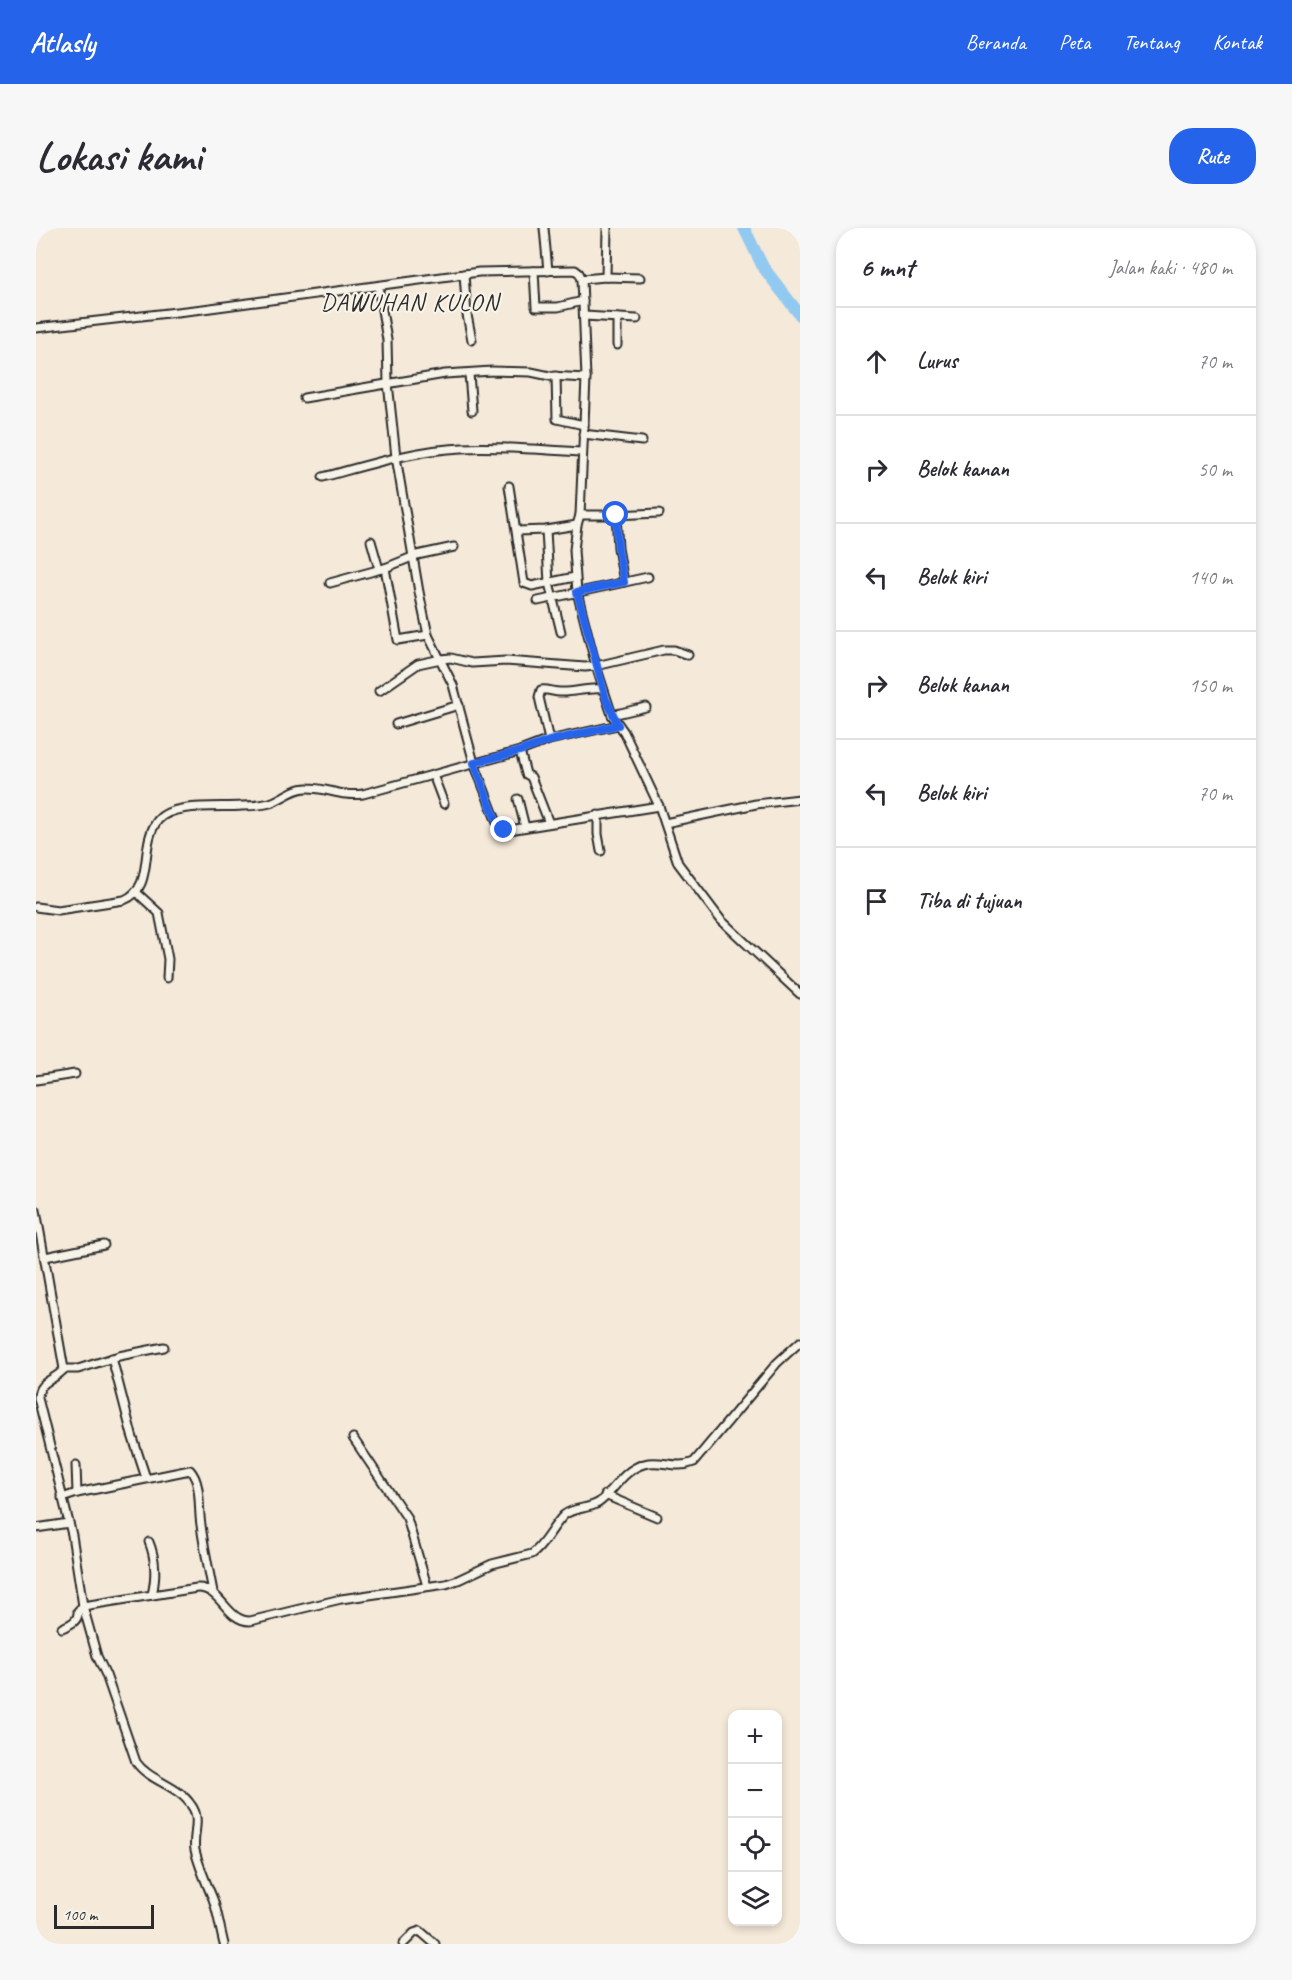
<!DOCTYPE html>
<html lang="id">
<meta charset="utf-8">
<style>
body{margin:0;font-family:Caveat,sans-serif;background:#f7f7f7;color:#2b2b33}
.controls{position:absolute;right:18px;bottom:18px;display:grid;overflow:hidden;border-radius:12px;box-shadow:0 3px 9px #0003}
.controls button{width:54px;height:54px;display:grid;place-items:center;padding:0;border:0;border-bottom:2px solid #e1e1e2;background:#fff;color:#2b2b33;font:30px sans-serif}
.scale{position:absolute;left:18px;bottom:15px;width:100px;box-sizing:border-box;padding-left:6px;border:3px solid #2b2b2b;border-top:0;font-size:16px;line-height:21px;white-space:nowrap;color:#2b2b2b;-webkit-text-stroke:4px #f7f3e8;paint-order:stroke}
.stop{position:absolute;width:18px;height:18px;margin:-14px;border:4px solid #2563eb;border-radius:50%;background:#fff}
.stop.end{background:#2563eb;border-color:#fff;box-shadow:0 2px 6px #0008}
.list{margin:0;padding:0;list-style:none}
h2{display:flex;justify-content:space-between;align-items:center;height:78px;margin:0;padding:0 24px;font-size:26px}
h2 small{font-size:20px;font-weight:400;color:#7c7c81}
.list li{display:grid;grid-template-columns:39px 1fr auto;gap:18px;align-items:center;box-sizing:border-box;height:108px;padding:0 24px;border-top:2px solid #e1e1e2}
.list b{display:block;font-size:22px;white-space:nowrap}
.list em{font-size:20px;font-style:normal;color:#7c7c81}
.icon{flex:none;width:33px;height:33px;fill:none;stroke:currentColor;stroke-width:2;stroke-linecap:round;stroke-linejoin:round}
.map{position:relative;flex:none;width:764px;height:1716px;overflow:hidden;border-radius:24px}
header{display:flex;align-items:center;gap:36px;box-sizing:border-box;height:84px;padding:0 30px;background:#2563eb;color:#fff}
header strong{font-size:28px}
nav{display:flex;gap:33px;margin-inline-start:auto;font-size:21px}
.intro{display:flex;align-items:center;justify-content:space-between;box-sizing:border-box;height:144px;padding:0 36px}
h1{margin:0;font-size:42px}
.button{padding:15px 27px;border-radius:24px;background:#2563eb;color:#fff;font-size:21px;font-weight:700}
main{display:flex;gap:36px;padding:0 36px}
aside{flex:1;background:#fff;border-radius:24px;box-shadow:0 3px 9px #0003}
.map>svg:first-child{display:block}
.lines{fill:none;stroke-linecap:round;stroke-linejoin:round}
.river{stroke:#92c9f0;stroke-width:12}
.minor-casing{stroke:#2b2b2b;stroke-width:11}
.minor{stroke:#f7f3e8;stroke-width:7}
.route{stroke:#2563eb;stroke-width:8}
.labels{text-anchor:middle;stroke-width:4.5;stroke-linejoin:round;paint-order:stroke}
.quarter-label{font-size:24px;letter-spacing:1.5px;fill:#2b2b2b;stroke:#f7f3e8}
</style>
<header>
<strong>Atlasly</strong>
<nav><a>Beranda</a><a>Peta</a><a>Tentang</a><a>Kontak</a></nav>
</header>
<div class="intro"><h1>Lokasi kami</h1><a class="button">Rute</a></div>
<main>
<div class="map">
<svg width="764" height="1716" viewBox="0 0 764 1716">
<rect width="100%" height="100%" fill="#f5e9d9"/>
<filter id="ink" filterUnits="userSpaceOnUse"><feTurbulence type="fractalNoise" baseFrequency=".0167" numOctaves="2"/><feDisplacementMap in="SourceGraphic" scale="12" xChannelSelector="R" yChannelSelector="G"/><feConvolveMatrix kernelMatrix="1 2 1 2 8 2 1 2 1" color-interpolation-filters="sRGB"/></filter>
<g filter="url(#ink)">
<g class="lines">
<!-- river -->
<polyline class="river" points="708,0 727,39 764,87"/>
<!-- minor casing -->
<g class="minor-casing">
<g id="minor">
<polyline points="508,0 512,43"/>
<polyline points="498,43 500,79 522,79 547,73"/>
<polyline points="428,46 431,87 436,112"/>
<polyline points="570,49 571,0"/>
<polyline points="546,51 570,49 604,50"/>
<polyline points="342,58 351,112 352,155 360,229 383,364 392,407 417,457 438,535 463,600 473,602 623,578"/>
<polyline points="548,88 601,91"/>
<polyline points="581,90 581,117"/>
<polyline points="0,100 167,81 443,44 539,42 543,45 546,51 550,150 544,287 541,297 538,322 541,364 560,438 576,487 588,504 623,578 642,635 685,692 764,766"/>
<polyline points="433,146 436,183"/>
<polyline points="520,148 521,191 548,197"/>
<polyline points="268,170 409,146 456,143 495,144 514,148 550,150"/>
<polyline points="547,206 606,213"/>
<path d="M 287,249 C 332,237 378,222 426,220 C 466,218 506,222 546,224"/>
<polyline points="473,258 488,355 496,358 539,349"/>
<polyline points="544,287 580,287 623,285"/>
<polyline points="580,287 582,320 588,354"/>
<polyline points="510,302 513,355 525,404"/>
<polyline points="481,303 510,302 541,297"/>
<polyline points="335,313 343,341"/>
<polyline points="349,340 362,412 392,407"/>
<polyline points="294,355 349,340 381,327 418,319"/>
<polyline points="502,373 612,349"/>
<polyline points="343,463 382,436 405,431 415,430 436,435 470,433 549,439 560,438 628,422 638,422 652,427"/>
<polyline points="576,487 610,479"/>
<polyline points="360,496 423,477"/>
<path d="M 513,512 L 503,469 L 505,462 C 512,461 517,464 524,464 C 538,465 552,459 567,461"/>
<polyline points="484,523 490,546 495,549 513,595"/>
<polyline points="397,547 408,576"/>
<polyline points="482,571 489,599"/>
<polyline points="562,587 562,606 565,623"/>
<polyline points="629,595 720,576 764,571"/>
<polyline points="100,664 123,685 132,731 131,750"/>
<path d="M 0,679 L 22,682 L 88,672 C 120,659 102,617 122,592 C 137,574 184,580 206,578 C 215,578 226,577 234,575 C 246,571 259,559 272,560 C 293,560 304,569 327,566 L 484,523 L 513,512 L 582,497"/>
<polyline points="0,852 39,846"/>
<path d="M 0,982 L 28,1141 C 19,1153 2,1152 2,1170 L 36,1307 L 47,1378 L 61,1428 L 70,1447 L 100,1534 C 113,1553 142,1557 155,1577 C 166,1591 156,1607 159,1622 C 163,1639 170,1654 177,1671 C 182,1685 184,1701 188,1716"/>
<polyline points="9,1029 68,1017"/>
<polyline points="76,1130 96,1207 110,1250"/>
<polyline points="28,1141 42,1141 83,1128 128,1119"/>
<polyline points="317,1210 371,1290 391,1358"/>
<polyline points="40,1237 41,1265"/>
<polyline points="569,1267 621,1289"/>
<path d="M 26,1270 L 41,1265 L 154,1242 C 166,1255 162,1281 165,1297 C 168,1320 173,1342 177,1364"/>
<polyline points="0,1300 33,1295"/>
<path d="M 113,1314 C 120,1331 120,1350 116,1367"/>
<path d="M 26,1400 C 35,1396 43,1393 42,1383 L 47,1378 L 161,1360 C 185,1359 190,1393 214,1393 L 305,1371 L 410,1356 L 422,1352 L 456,1336 L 496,1326 C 508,1318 516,1299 528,1287 C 539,1278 556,1282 566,1272 C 580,1259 588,1242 608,1236 C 625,1231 639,1242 658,1234 L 741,1135 L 764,1114"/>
<polyline points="367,1716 378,1705 384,1703 399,1716"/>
</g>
</g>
<!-- minor -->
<use href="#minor" class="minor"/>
</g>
</g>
<g class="lines" filter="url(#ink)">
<!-- route -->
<polyline class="route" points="468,602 463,600 438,535 484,523 513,513 582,497 570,471 541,364 588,354 582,321 580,287"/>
</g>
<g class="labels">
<!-- quarter labels -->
<g class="quarter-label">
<text x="374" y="82">DAWUHAN KULON</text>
</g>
</g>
</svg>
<div class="controls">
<button>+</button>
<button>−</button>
<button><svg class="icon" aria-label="locate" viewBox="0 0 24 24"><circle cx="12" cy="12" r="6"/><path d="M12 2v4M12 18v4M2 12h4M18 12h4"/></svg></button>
<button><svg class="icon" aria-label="layers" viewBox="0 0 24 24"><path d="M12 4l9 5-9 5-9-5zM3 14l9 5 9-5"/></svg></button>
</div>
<div class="scale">100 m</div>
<div class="stop" style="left:580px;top:287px"></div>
<div class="stop end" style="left:468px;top:602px"></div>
</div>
<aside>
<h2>6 mnt<small>Jalan kaki · 480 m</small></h2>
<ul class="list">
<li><svg class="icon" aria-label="ahead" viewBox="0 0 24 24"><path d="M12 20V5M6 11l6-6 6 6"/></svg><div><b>Lurus</b></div><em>70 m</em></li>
<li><svg class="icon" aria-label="right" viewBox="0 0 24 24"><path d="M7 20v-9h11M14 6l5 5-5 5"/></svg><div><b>Belok kanan</b></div><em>50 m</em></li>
<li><svg class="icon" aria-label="left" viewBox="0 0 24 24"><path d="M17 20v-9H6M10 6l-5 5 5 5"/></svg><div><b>Belok kiri</b></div><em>140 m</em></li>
<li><svg class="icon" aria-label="right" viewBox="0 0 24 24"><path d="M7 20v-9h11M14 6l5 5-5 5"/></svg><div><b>Belok kanan</b></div><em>150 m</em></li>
<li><svg class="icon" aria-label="left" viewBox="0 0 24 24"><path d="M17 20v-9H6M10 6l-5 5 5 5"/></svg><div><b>Belok kiri</b></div><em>70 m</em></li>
<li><svg class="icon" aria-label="arrive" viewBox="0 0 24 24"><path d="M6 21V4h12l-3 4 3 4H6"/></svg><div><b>Tiba di tujuan</b></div></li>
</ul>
</aside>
</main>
